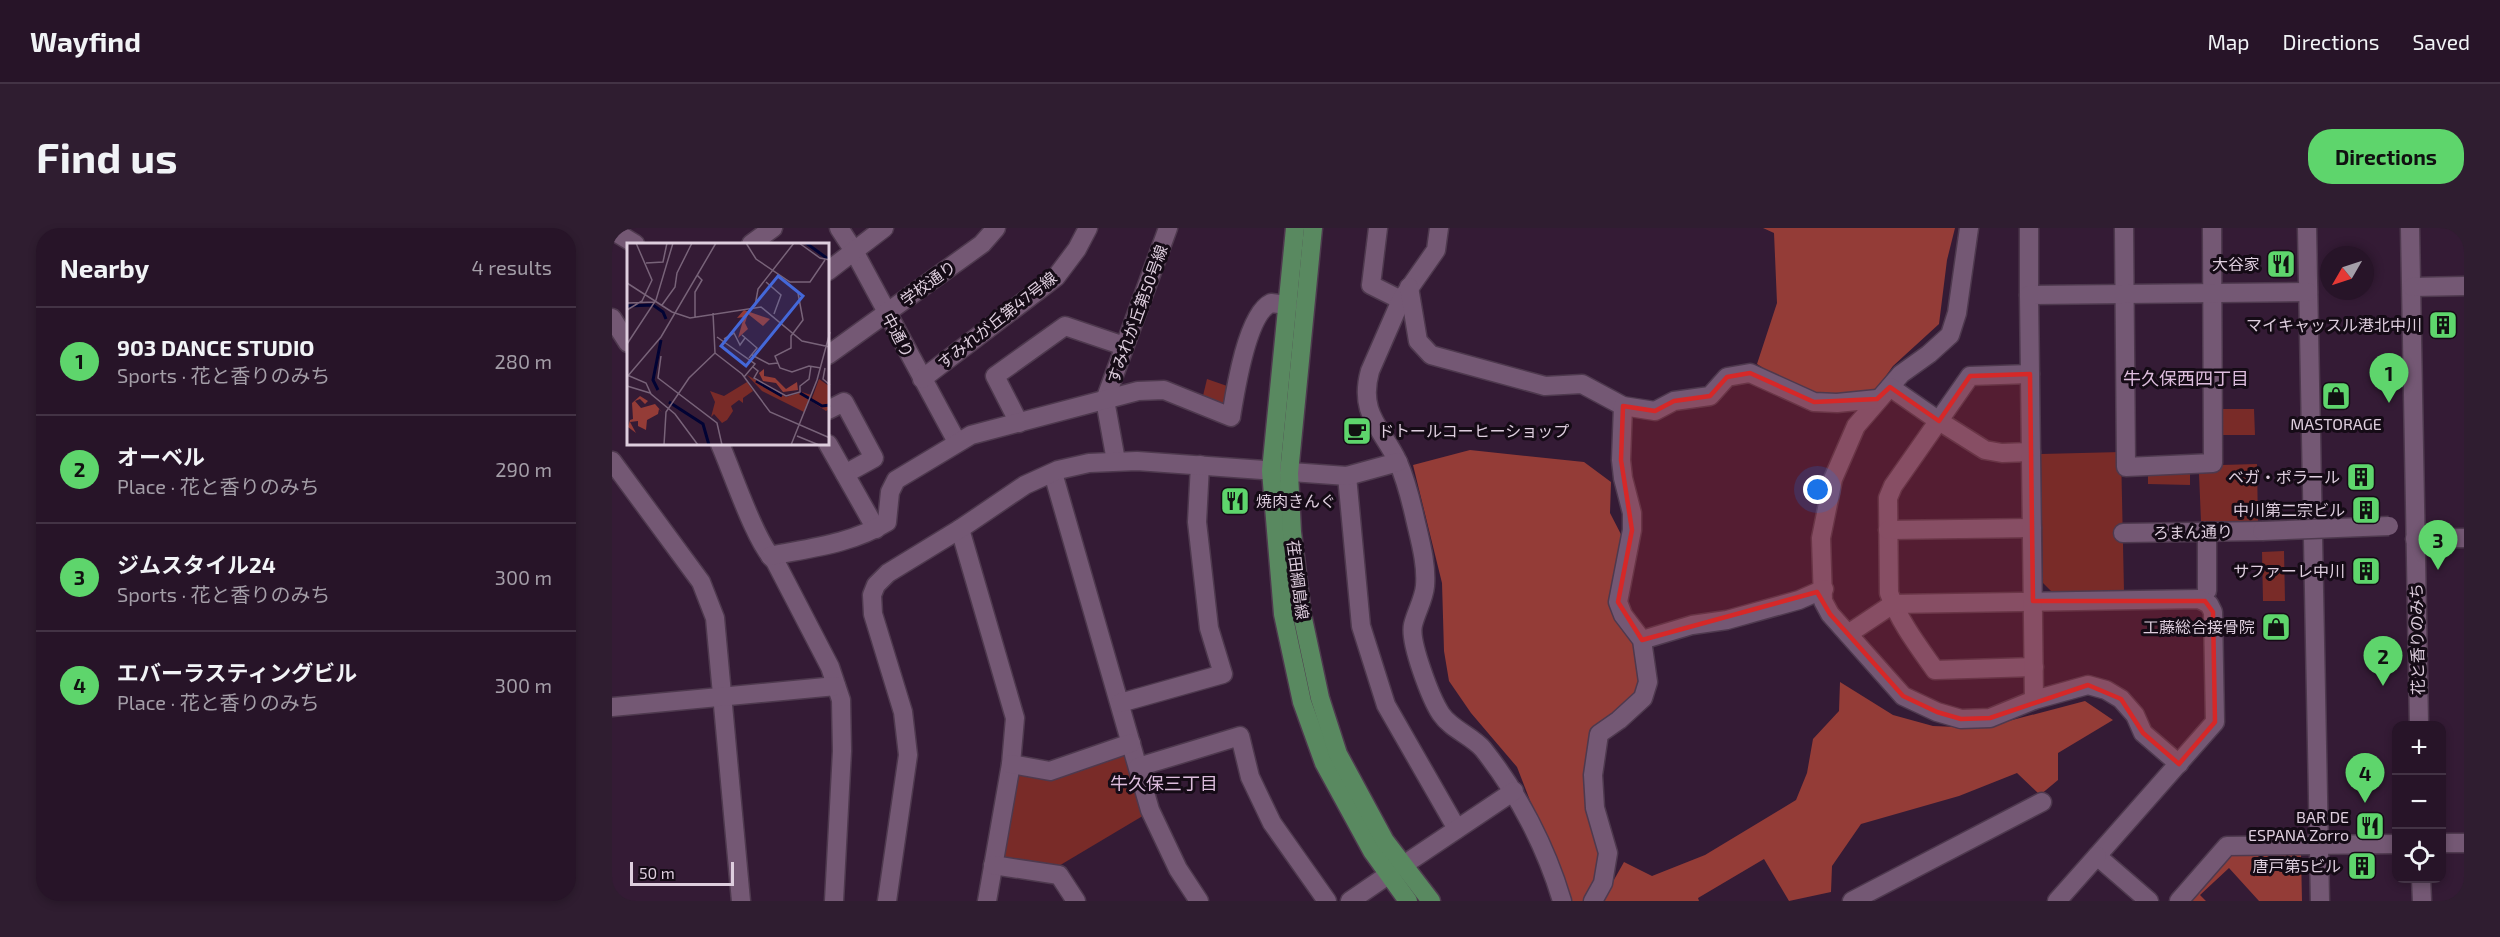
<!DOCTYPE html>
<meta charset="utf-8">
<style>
body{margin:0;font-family:"Exo 2","Noto Sans JP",sans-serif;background:#2f1d30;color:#f1f3f6}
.controls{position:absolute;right:18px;bottom:18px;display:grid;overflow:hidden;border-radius:12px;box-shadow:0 3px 9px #0003}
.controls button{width:54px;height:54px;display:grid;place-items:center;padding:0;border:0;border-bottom:2px solid #433345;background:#271428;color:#f1f3f6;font:30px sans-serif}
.compass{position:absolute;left:1708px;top:18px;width:54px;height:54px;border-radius:50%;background:#271428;box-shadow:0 3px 9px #0003;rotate:231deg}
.scale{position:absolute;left:18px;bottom:15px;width:104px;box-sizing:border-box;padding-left:6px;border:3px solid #decede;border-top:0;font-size:16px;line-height:21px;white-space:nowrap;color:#decede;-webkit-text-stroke:4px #150b16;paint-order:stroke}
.you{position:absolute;left:1206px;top:262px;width:21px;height:21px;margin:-15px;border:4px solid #fff;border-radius:50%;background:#1a73e8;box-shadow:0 0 0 9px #1a73e833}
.badge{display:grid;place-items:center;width:39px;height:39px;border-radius:50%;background:#5ed56c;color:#111;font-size:20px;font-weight:700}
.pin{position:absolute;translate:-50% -50px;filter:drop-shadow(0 2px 3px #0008)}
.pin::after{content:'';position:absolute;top:32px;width:21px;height:18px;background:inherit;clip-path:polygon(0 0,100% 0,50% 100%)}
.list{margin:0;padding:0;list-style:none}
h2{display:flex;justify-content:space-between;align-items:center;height:78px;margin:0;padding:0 24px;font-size:26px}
h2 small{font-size:20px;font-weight:400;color:#a49ea8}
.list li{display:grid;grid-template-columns:39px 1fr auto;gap:18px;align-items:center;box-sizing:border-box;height:108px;padding:0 24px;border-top:2px solid #433345}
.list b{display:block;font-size:22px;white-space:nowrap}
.list p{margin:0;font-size:20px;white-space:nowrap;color:#a49ea8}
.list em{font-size:20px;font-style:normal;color:#a49ea8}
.icon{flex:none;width:33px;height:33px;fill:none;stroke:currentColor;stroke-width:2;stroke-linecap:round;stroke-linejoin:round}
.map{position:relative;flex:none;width:1852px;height:673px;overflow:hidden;border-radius:24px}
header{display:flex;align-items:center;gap:36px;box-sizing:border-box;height:84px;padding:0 30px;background:#271428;border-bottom:2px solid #433345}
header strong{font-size:28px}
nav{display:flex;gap:33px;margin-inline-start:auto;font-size:21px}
.intro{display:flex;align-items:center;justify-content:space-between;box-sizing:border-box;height:144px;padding:0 36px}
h1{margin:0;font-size:42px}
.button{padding:15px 27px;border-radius:24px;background:#5ed56c;color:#111;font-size:21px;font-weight:700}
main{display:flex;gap:36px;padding:0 36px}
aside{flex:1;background:#271428;border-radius:24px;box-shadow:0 3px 9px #0003}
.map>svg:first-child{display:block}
.green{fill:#792b28}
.forest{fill:#943c37}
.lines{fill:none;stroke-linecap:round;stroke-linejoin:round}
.minor-casing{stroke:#4e394e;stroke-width:21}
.major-casing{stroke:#4e394e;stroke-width:21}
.minor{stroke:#745874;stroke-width:18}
.major{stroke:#598960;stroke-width:18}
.minor-bridge-casing{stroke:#4e394e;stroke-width:21;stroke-linecap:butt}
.minor-bridge{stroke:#745874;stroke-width:18}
.marked{fill:#d62828;fill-opacity:0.2;stroke:#d62828;stroke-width:4.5;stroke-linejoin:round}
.labels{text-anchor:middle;stroke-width:6;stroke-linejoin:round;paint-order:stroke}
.poi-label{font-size:16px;fill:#decede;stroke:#150b16;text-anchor:end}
.street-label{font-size:16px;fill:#decede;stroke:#150b16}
.neighbourhood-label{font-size:18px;fill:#ddbddd;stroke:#150b16}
.inset-river{fill:none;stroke:#010334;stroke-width:3}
.inset-road{fill:none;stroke:#786379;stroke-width:1.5}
.view{fill:#4468d9;fill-opacity:0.15;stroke:#4468d9;stroke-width:3}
.inset-edge{fill:none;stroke:#decede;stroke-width:3}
</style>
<header>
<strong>Wayfind</strong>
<nav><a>Map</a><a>Directions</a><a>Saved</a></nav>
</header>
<div class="intro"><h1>Find us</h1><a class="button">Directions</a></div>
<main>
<aside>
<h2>Nearby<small>4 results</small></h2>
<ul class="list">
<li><span class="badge">1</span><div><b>903 DANCE STUDIO</b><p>Sports · 花と香りのみち</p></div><em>280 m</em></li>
<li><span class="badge">2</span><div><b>オーベル</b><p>Place · 花と香りのみち</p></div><em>290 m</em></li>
<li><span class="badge">3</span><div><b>ジムスタイル24</b><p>Sports · 花と香りのみち</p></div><em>300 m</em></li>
<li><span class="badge">4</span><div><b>エバーラスティングビル</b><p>Place · 花と香りのみち</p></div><em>300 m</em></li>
</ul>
</aside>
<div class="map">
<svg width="1852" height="673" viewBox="0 0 1852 673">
<rect width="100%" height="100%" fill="#341b35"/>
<!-- green -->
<g class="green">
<polygon points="595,151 618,159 615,183 590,172"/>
<polygon points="1608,181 1642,181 1643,207 1608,207"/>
<polygon points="1509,224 1512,363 1440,364 1431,355 1429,226"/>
<polygon points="1645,236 1646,295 1589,293 1587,246 1602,244 1601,241 1609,237"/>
<polygon points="1536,244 1578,244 1578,257 1536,256"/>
<polygon points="1672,323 1673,373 1651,373 1650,324"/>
<polygon points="513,524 534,586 445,639 388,632 404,544"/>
</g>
<!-- forest -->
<g class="forest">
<polygon points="1151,0 1343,0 1335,32 1327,96 1281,138 1258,170 1196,168 1145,136 1165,75 1162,5"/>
<polygon points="858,222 972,234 999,254 998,285 1015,318 1013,396 1027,415 1029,449 1023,469 989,494 974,534 991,644 973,673 957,673 905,539 859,485 837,453 832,423 830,355 801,237"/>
<polygon points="1228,454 1281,487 1321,498 1370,500 1473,473 1501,492 1446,525 1446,552 1428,567 1405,545 1347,568 1249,596 1220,638 1219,664 1177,673 1152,631 1086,670 1087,673 990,673 1012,634 1040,648 1093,627 1184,572 1195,545 1201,511 1227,483"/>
<polygon points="1623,624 1689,626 1690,673 1647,673 1617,640 1588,667 1594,673 1579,673 1610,631"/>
</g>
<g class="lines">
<!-- minor casing -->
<g class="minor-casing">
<g id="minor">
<polyline points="227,0 242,23 345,214"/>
<polyline points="766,0 759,57 789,72"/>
<path d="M 827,0 L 824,22 L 789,72 L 758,143 C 746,186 770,200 786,234 C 793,250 798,269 802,286 C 807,309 815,334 813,358 C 812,371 804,384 801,397 C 797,414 819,471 829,486 C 839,501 860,508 871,521 C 906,565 934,619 950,673"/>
<polyline points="1357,0 1345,85 1338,107 1317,126 1289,146 1244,198 1221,251 1209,310 1211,373 1218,386 1291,468 1325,484 1349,491 1378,490 1422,472 1476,457 1494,462 1509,471 1523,487 1531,505 1567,536"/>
<polyline points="1417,0 1417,67"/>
<polyline points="1512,0 1514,239 1601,235 1600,0"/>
<polyline points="1695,0 1708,673"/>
<polyline points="1798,0 1807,497"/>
<polyline points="0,2 23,16"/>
<polyline points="139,16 161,0"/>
<polyline points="216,43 272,0"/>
<polyline points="797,59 806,113 819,127 933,158 970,156 1011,178 1043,183 1062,173 1098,168 1115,149 1138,145 1202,174 1225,175 1265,171"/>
<polyline points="1800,59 1852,58"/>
<polyline points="0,90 16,115"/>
<polyline points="216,127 370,16 384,0"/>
<path d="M 1418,146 L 1358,148 L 1281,258 L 1276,270 L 1277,365 C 1287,393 1306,418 1323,442 L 1422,439"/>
<polyline points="310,151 444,49 465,21 476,0"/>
<polyline points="1278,159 1327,193 1373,222 1390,225 1419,224"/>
<polyline points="216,182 232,174 262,230 233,246"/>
<polyline points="407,195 383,148 453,98 512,118"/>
<path d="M 108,216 C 120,243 144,316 163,333 L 218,439 L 229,472 L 230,523 L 222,673"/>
<polyline points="216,216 264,301"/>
<polyline points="0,233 89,354 103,390 129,673"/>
<polyline points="504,233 493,172 556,0"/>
<polyline points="441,245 538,582 566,641 587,673"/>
<polyline points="735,248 749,398 774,477 845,601"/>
<polyline points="348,301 403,490 399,536 375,673"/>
<polyline points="1276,302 1420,300"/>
<polyline points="1595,304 1595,363"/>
<polyline points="1511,305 1650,303"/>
<polyline points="1803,311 1852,310"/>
<path d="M 158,328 C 198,320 239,316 275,294 L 278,264 L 284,252 L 359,207 L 526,163 L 552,162 L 619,189 C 623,164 635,86 659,75 L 676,77"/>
<polyline points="1236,406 1281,376 1587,371 1597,376 1601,384 1603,494 1485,628 1537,673"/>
<polyline points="1030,412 1080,397 1115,392 1187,372 1212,361"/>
<polyline points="1422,472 1417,67 1696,64"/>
<polyline points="508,475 611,446 597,400 585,294 588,237"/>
<polyline points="0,479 224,458"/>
<polyline points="399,536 438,543 519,515"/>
<polyline points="526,539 628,508 638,549 660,595 715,673"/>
<polyline points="1830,615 1852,615"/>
<polyline points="381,637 447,647 464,673"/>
<polyline points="790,638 902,563"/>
<polyline points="1809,650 1810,673"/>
<polyline points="275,673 296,527 291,484 261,386 260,367 264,357 276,345 348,301 413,257 446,242 477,235 525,233 735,248 786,234"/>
<polyline points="738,673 776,647"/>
<polyline points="981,673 991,655 996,625 983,580 981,547 987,506 1007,492 1031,470 1036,454 1030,412 1011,387 1006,374 1020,302 1020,285 1011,250 1009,232 1011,178"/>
<polyline points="1240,673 1430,574"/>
<polyline points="1445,673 1485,628"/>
<polyline points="1567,673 1615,618 1784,616"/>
</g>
</g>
<!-- major casing -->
<g class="major-casing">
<g id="major">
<polyline points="683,0 659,243 671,386 690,474 712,535 760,623 796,673"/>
<polyline points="701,0 677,245 680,304 690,386 708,470 726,526 773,613 819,673"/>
</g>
</g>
<!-- minor -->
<use href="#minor" class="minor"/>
<!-- major -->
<use href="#major" class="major"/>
<!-- minor-bridge casing -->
<g class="minor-bridge-casing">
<polyline id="minor-bridge" points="1650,303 1777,298"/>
</g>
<!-- minor-bridge -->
<use href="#minor-bridge" class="minor-bridge"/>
</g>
<!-- marked area -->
<path class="marked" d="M 1138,145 L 1202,174 L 1265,171 L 1278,159 L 1327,193 L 1358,148 L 1418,146 L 1421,373 L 1593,373 L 1601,384 L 1603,494 L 1567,536 L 1531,505 L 1509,471 L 1476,457 L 1378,490 L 1349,491 L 1325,484 L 1291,468 L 1218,386 L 1205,364 L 1030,412 L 1006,374 L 1020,302 L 1009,232 L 1011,178 L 1043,183 L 1062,173 L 1098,168 L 1115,149 Z"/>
<!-- icons -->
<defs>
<g id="restaurant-square" transform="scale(1.5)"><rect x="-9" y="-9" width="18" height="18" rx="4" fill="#5ed56c" stroke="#150b16"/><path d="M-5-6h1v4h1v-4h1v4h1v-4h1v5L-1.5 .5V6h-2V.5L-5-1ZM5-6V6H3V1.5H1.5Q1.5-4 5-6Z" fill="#111"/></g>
<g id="building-square" transform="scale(1.5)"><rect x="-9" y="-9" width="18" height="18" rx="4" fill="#5ed56c" stroke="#150b16"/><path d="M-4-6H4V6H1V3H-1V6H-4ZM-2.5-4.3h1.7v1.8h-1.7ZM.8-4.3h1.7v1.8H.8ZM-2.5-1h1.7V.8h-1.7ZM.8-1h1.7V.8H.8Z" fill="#111"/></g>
<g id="shop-square" transform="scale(1.5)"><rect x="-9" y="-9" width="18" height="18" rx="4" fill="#5ed56c" stroke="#150b16"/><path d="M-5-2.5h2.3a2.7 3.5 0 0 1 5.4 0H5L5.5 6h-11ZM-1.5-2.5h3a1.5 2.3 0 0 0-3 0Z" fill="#111"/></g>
<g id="cafe-square" transform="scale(1.5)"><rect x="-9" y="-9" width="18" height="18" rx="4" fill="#5ed56c" stroke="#150b16"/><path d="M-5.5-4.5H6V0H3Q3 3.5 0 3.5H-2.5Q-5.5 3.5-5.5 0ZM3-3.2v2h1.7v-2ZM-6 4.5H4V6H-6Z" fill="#111"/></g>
</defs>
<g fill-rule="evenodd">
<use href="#restaurant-square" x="1669" y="36"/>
<use href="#building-square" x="1831" y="97"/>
<use href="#shop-square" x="1724" y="168"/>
<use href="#cafe-square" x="745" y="203"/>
<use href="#building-square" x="1749" y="249"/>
<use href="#restaurant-square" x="623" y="273"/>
<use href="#building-square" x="1754" y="282"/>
<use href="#building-square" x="1754" y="343"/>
<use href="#shop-square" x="1664" y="399"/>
<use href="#restaurant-square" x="1758" y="598"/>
<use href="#building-square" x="1750" y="638"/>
</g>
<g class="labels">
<!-- poi labels -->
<g class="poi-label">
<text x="1648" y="42">大谷家</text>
<text x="1810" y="103">マイキャッスル港北中川</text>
<text x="1724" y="202" text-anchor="middle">MASTORAGE</text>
<text x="766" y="209" text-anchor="start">ドトールコーヒーショップ</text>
<text x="1728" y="255">ベガ・ポラール</text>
<text x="644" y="279" text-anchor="start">焼肉きんぐ</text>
<text x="1733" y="288">中川第二宗ビル</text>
<text x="1733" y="349">サファーレ中川</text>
<text x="1643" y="405">工藤総合接骨院</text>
<text x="1737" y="595">BAR DE<tspan x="1737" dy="18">ESPANA Zorro</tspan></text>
<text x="1729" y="644">唐戸第5ビル</text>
</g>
<!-- street labels -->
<g class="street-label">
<text transform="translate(316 55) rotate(-36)" y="6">学校通り</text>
<text transform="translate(525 86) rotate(-70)" y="6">すみれが丘第50号線</text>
<text transform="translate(385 92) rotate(-38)" y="6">すみれが丘第47号線</text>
<text transform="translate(286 107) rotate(62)" y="6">中通り</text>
<text transform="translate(1581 304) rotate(-1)" y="6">ろまん通り</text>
<text transform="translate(686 352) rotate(83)" y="6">荏田綱島線</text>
<text transform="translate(1805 411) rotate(-91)" y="6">花と香りのみち</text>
</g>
<!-- neighbourhood labels -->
<g class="neighbourhood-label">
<text x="1574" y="157">牛久保西四丁目</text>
<text x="552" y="562">牛久保三丁目</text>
</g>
</g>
<!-- overview -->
<g transform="translate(15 15)">
<rect width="202" height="202" fill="#341b35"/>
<path d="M 120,132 L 159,154 L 175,149 L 184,152 L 177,169 L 135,148 ZM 192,136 L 202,143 L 202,166 L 199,168 L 184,158 ZM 120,139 L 126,148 L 116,155 L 116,160 L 112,157 L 104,163 L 106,168 L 100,177 L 95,180 L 87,171 L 84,174 L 88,159 L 83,148 L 97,153 Z" fill="#792b28"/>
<path d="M 117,67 L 143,76 L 136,83 L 121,71 L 118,80 L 121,86 L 111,95 L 117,74 L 110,75 ZM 137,126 L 137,133 L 148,135 L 159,146 L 170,139 L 171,147 L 156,149 L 149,140 L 136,138 L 132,130 ZM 13,153 L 21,158 L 18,161 L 13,156 L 8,158 L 14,165 L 28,161 L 35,169 L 32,166 L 31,171 L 20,177 L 19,187 L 11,183 L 11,178 L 3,179 L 9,190 L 1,184 L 3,177 L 6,176 L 5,160 Z" fill="#943c37"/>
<path class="inset-river" d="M 179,0 L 201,16M 0,63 L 26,62 L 36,69 L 39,76M 129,138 L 155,153M 31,147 L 26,137 L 34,97M 173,150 L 195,163 L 203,162M 42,159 L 76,181 L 82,202"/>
<path class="inset-road" d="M 119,0 L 129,16 L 163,39 L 183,39 L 198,17M 172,0 L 193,15 L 203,17M 19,20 L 36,19 L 40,0M 139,39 L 154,52 L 147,71M 0,40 L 45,69M 171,50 L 176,77 L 164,93 L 164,105 L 148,113 L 153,125 L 165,129 L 182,123 L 194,125M 0,60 L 27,59M 35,62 L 48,44 L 50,30 L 65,0M 128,63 L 131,46 L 167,0M 0,67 L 15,58 L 25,37 L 9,0M 45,69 L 63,75 L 134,64 L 175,98 L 203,104M 68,74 L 68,49 L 75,37 L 70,32M 115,92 L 130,105 L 122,115M 90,94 L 128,121 L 117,134M 97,96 L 107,90 L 113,102 L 118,95M 0,101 L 29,57 L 46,0M 88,110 L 115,131 L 143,169 L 203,195M 125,112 L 142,121 L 151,120M 34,113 L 31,135 L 90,180 L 95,202M 126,124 L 131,128 L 127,135 L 159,153 L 173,149 L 173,143 L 182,136 L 184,123M 198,125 L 196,136 L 203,142M 0,132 L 19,140 L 24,151 L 48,171 L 71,202M 0,134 L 34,94 L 89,0M 0,143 L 23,150M 170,193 L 192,202M 37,202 L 39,169 L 62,135 L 88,110 L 86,70M 164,202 L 190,137 L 203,89"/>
<path class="view" d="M 151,33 L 176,53 L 119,123 L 94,103 Z"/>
<rect width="202" height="202" class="inset-edge"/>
</g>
</svg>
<div class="controls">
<button>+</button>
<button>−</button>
<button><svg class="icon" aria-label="locate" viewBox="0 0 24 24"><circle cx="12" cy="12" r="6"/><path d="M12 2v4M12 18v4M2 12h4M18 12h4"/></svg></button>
</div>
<svg class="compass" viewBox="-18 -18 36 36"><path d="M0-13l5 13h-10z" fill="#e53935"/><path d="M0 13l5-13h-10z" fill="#a49ea8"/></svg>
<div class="scale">50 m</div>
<div class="you"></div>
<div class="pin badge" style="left:1777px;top:175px">1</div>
<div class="pin badge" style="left:1771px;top:458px">2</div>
<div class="pin badge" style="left:1826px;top:342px">3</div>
<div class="pin badge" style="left:1753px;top:575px">4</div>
</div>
</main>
